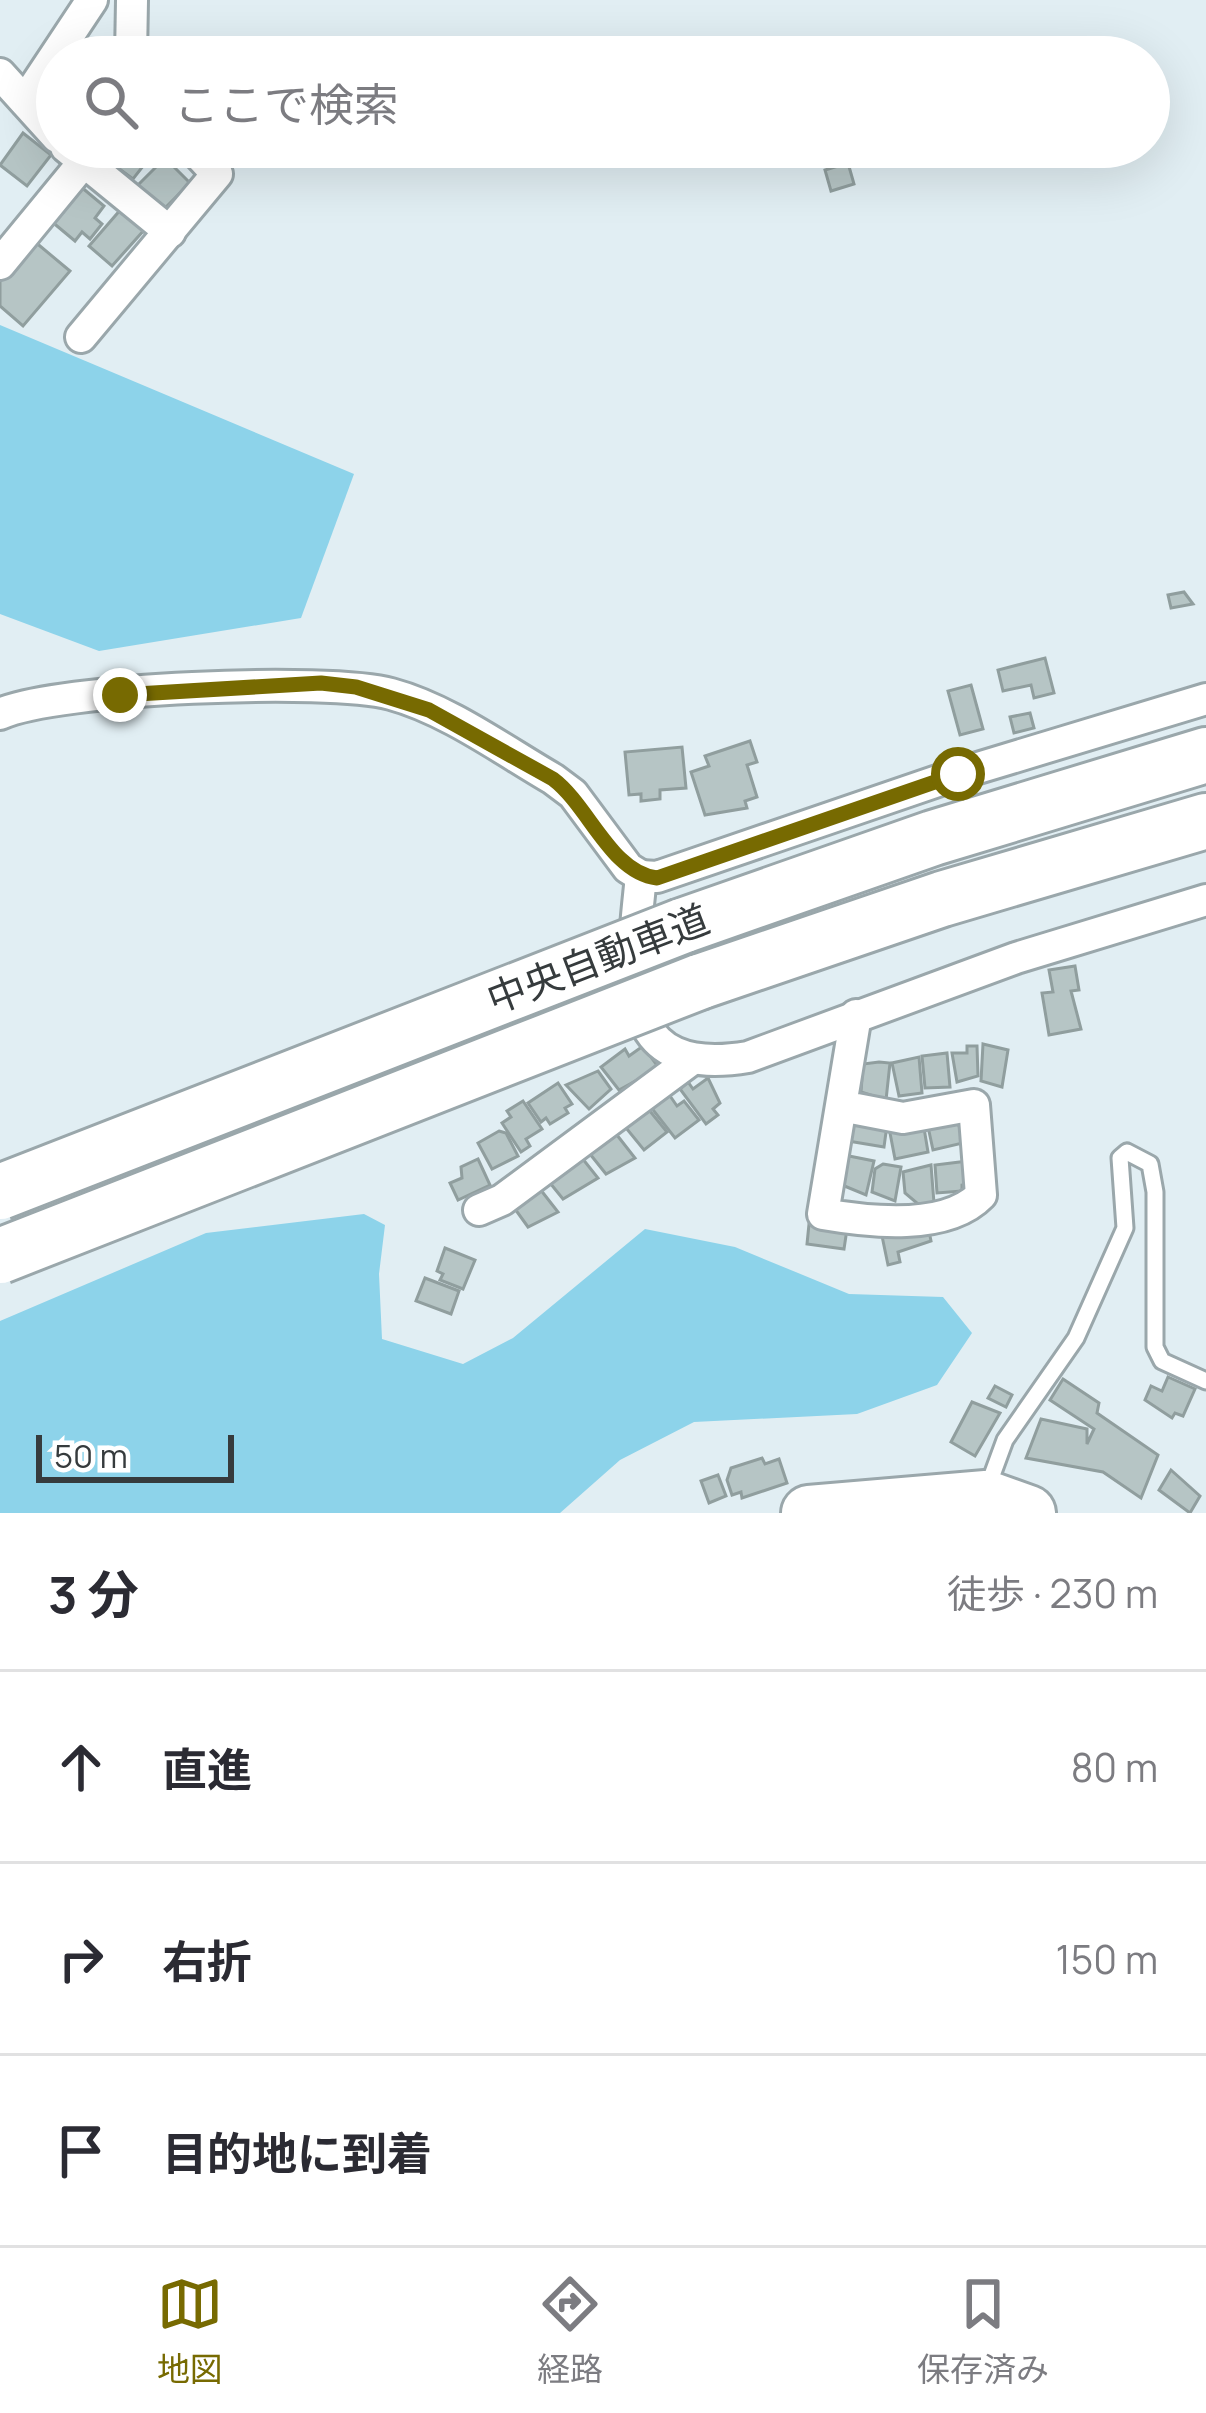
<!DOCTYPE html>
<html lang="ja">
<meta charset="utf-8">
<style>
body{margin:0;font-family:Manrope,"Noto Sans JP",sans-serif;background:#f7f7f7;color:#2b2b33}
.scale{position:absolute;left:36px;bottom:30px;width:198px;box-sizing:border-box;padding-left:12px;border:6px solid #363b3d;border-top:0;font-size:33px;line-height:42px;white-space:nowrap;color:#363b3d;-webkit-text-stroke:9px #fff;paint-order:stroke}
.stop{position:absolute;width:36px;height:36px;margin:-27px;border:9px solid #776a01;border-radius:50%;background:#fff}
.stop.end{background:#776a01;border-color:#fff;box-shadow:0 3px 12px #0008}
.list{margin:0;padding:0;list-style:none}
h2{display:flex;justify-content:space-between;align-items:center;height:156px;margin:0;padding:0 48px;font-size:51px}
h2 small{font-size:39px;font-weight:400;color:#7c7c81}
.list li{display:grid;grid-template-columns:78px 1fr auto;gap:36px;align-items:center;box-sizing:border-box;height:192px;padding:0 48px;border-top:3px solid #e1e1e2}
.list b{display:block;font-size:45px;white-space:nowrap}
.list em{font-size:39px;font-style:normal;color:#7c7c81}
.icon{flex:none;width:66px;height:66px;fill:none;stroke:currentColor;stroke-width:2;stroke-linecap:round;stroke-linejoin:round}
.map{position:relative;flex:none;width:1206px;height:1513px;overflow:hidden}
.search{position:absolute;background:#fff;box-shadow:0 12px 48px #0002;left:36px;right:36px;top:36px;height:132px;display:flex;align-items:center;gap:30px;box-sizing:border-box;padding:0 42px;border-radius:66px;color:#7c7c81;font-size:45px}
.sheet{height:732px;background:#fff}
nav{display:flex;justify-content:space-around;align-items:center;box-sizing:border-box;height:168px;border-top:3px solid #e1e1e2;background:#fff;font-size:33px;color:#7c7c81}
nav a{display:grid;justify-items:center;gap:6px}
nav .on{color:#776a01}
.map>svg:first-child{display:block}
.green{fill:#8dd3ea}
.building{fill:#b6c5c5;stroke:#909e9e;stroke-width:3}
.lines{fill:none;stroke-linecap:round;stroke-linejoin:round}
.lane-casing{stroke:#9aa7ab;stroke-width:21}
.street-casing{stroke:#9aa7ab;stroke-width:36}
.highway-casing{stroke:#9aa7ab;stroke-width:60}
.lane{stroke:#fff;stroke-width:15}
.street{stroke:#fff;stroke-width:30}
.highway{stroke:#fff;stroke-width:54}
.highway-bridge-casing{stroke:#9aa7ab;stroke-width:60;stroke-linecap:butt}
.highway-bridge{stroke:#fff;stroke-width:54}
.route{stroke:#776a01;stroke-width:15}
.labels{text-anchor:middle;stroke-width:10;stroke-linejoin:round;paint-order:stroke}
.street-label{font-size:39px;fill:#363b3d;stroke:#fff}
</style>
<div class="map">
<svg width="1206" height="1513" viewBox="0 0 1206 1513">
<rect width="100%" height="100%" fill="#e1eef3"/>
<!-- green -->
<g class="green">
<polygon points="0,325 354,474 301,618 99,651 0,614"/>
<polygon points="364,1214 385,1225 379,1274 382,1339 463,1364 513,1338 645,1229 735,1247 849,1294 943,1297 972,1333 937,1385 857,1414 694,1422 620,1460 560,1513 0,1513 0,1321 206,1233"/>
</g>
<!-- building -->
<g class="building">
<polygon points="23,133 51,155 27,186 0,165"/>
<polygon points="111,147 158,147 133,179 103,157"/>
<polygon points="165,158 190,183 160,213 135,188"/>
<polygon points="848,163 854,184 831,191 825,170"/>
<polygon points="80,186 104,206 95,218 102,224 90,239 82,232 75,241 51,221"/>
<polygon points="122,208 145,229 112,266 89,246"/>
<polygon points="34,241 70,271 23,326 0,306 0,280"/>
<polygon points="1184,592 1193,604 1171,608 1168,595"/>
<polygon points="1045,658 1054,693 1034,698 1031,685 1003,691 998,670"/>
<polygon points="971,685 983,729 960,735 948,691"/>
<polygon points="1030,713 1034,728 1014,733 1010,717"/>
<polygon points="750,741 757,762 747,765 757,797 745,801 747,808 705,815 691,772 709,766 705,756"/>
<polygon points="682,747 686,788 660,790 660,799 641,801 641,794 629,795 625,752"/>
<polygon points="1075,966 1079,990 1071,991 1081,1029 1049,1035 1042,993 1053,992 1049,970"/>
<polygon points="983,1044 1008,1050 1002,1087 981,1081"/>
<polygon points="643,1046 659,1068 619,1090 601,1067 625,1049 629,1056"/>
<polygon points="967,1046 977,1046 978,1076 957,1082 952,1053 967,1053"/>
<polygon points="947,1053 950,1087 925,1088 922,1056"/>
<polygon points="919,1057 922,1093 899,1096 892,1063"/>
<polygon points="879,1062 890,1063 886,1100 861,1092 863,1064"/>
<polygon points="598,1071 611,1089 589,1109 566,1085"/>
<polygon points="708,1078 720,1103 713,1109 718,1115 706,1124 680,1089 688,1082 693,1089"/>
<polygon points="558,1083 572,1104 565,1108 568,1113 550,1124 546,1118 541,1122 528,1103"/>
<polygon points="668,1093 677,1106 684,1101 699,1120 675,1138 650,1106"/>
<polygon points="523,1101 542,1129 526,1139 530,1146 521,1152 502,1123 511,1117 507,1111"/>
<polygon points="645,1105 667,1132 644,1150 622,1123"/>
<polygon points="958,1121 963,1143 933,1150 927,1122"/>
<polygon points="923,1122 928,1152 895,1159 890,1133"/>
<polygon points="851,1123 887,1125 884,1147 848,1141"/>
<polygon points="613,1130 635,1158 606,1174 590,1154"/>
<polygon points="499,1131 506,1133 518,1156 492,1169 478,1143"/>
<polygon points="849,1156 874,1161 866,1195 842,1185"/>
<polygon points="582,1158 598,1178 563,1199 550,1183"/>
<polygon points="478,1159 490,1185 458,1200 450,1183 462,1178 461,1167"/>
<polygon points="968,1161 971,1184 962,1185 962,1191 937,1193 935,1165"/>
<polygon points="883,1164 901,1167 895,1201 872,1192 875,1169"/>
<polygon points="931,1165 934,1203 918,1204 905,1193 903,1172"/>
<polygon points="540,1189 558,1212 528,1227 515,1209"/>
<polygon points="809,1224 847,1229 844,1249 807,1244"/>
<polygon points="928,1226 931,1241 898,1252 900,1262 888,1265 882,1236"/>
<polygon points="445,1248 475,1260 463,1289 440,1280 443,1274 437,1271"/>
<polygon points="425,1278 459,1291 451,1314 416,1301"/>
<polygon points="1168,1377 1195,1389 1183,1416 1175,1413 1172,1418 1145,1400 1151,1386 1162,1391"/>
<polygon points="1063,1379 1099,1403 1097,1413 1158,1455 1141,1498 1103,1472 1026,1458 1041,1419 1087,1429 1087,1444 1094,1429 1050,1400"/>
<polygon points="995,1386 1012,1395 1006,1407 988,1398"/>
<polygon points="972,1402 1000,1413 975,1456 951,1442"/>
<polygon points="762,1458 765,1464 779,1459 787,1483 742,1498 741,1492 732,1495 727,1480 731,1468"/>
<polygon points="1171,1470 1200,1496 1190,1513 1159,1490"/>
<polygon points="718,1475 726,1496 709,1503 701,1481"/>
</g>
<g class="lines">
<!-- lane casing -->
<g class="lane-casing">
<polyline id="lane" points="987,1489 1005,1440 1076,1338 1125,1228 1120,1158 1127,1152 1150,1164 1155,1192 1155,1347 1162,1361 1206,1381"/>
</g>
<!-- street casing -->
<g class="street-casing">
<g id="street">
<polyline points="131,57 132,0"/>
<polyline points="0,74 57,137"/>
<polyline points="25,101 92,0"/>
<polyline points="66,147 170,232"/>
<polyline points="0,264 96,147"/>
<polyline points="81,337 217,174 192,147"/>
<path d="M 1206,699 L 958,774 L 657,877 L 641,876 C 632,967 611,1080 748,1057 L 1016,958 L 1206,900"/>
<path d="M 0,714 C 55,688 329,677 391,694 C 447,709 503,750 553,779 L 573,794 L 628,868 L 641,876"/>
<path d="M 841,1106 L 903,1118 L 974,1105 L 981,1195 C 946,1231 869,1222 823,1214 L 856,1015"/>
<polyline points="479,1210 502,1200 691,1060"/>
</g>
</g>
<!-- highway casing -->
<g class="highway-casing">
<g id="highway">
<polyline points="682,926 933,838 1206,755"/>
<polyline points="699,982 942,899 1206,821"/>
<polyline points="809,1513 986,1498 1028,1513"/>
</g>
</g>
<!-- lane -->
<use href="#lane" class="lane"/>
<!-- street -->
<use href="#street" class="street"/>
<!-- highway -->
<use href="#highway" class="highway"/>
<!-- highway-bridge casing -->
<g class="highway-bridge-casing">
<g id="highway-bridge">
<polyline points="0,1192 682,926"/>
<polyline points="0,1256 699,982"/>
</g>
</g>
<!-- highway-bridge -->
<use href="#highway-bridge" class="highway-bridge"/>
</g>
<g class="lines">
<!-- route -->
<path class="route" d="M 120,695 L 321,683 L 356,687 L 429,710 L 553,779 C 589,806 611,873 657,878 L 958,774"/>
</g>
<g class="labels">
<!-- street labels -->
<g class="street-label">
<text transform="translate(598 959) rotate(-21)" y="14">中央自動車道</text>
</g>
</g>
</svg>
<div class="scale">50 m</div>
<div class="stop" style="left:958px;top:774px"></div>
<div class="stop end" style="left:120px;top:695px"></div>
<div class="search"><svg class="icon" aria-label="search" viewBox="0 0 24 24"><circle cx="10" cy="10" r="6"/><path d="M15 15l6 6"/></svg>ここで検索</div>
</div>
<section class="sheet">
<h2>3 分<small>徒歩 · 230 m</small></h2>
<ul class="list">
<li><svg class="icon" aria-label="ahead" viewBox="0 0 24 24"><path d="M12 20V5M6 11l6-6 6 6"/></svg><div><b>直進</b></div><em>80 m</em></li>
<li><svg class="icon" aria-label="right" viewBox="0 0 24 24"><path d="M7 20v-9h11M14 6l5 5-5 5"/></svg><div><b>右折</b></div><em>150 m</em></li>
<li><svg class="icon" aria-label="arrive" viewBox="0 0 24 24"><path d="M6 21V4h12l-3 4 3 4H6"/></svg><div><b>目的地に到着</b></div></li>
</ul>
</section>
<nav>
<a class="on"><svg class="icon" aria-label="map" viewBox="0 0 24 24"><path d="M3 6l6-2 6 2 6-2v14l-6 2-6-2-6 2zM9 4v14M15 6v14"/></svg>地図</a>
<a><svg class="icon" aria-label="directions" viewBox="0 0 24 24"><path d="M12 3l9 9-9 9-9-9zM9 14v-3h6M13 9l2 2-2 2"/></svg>経路</a>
<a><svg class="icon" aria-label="saved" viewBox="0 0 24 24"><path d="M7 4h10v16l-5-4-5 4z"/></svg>保存済み</a>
</nav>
